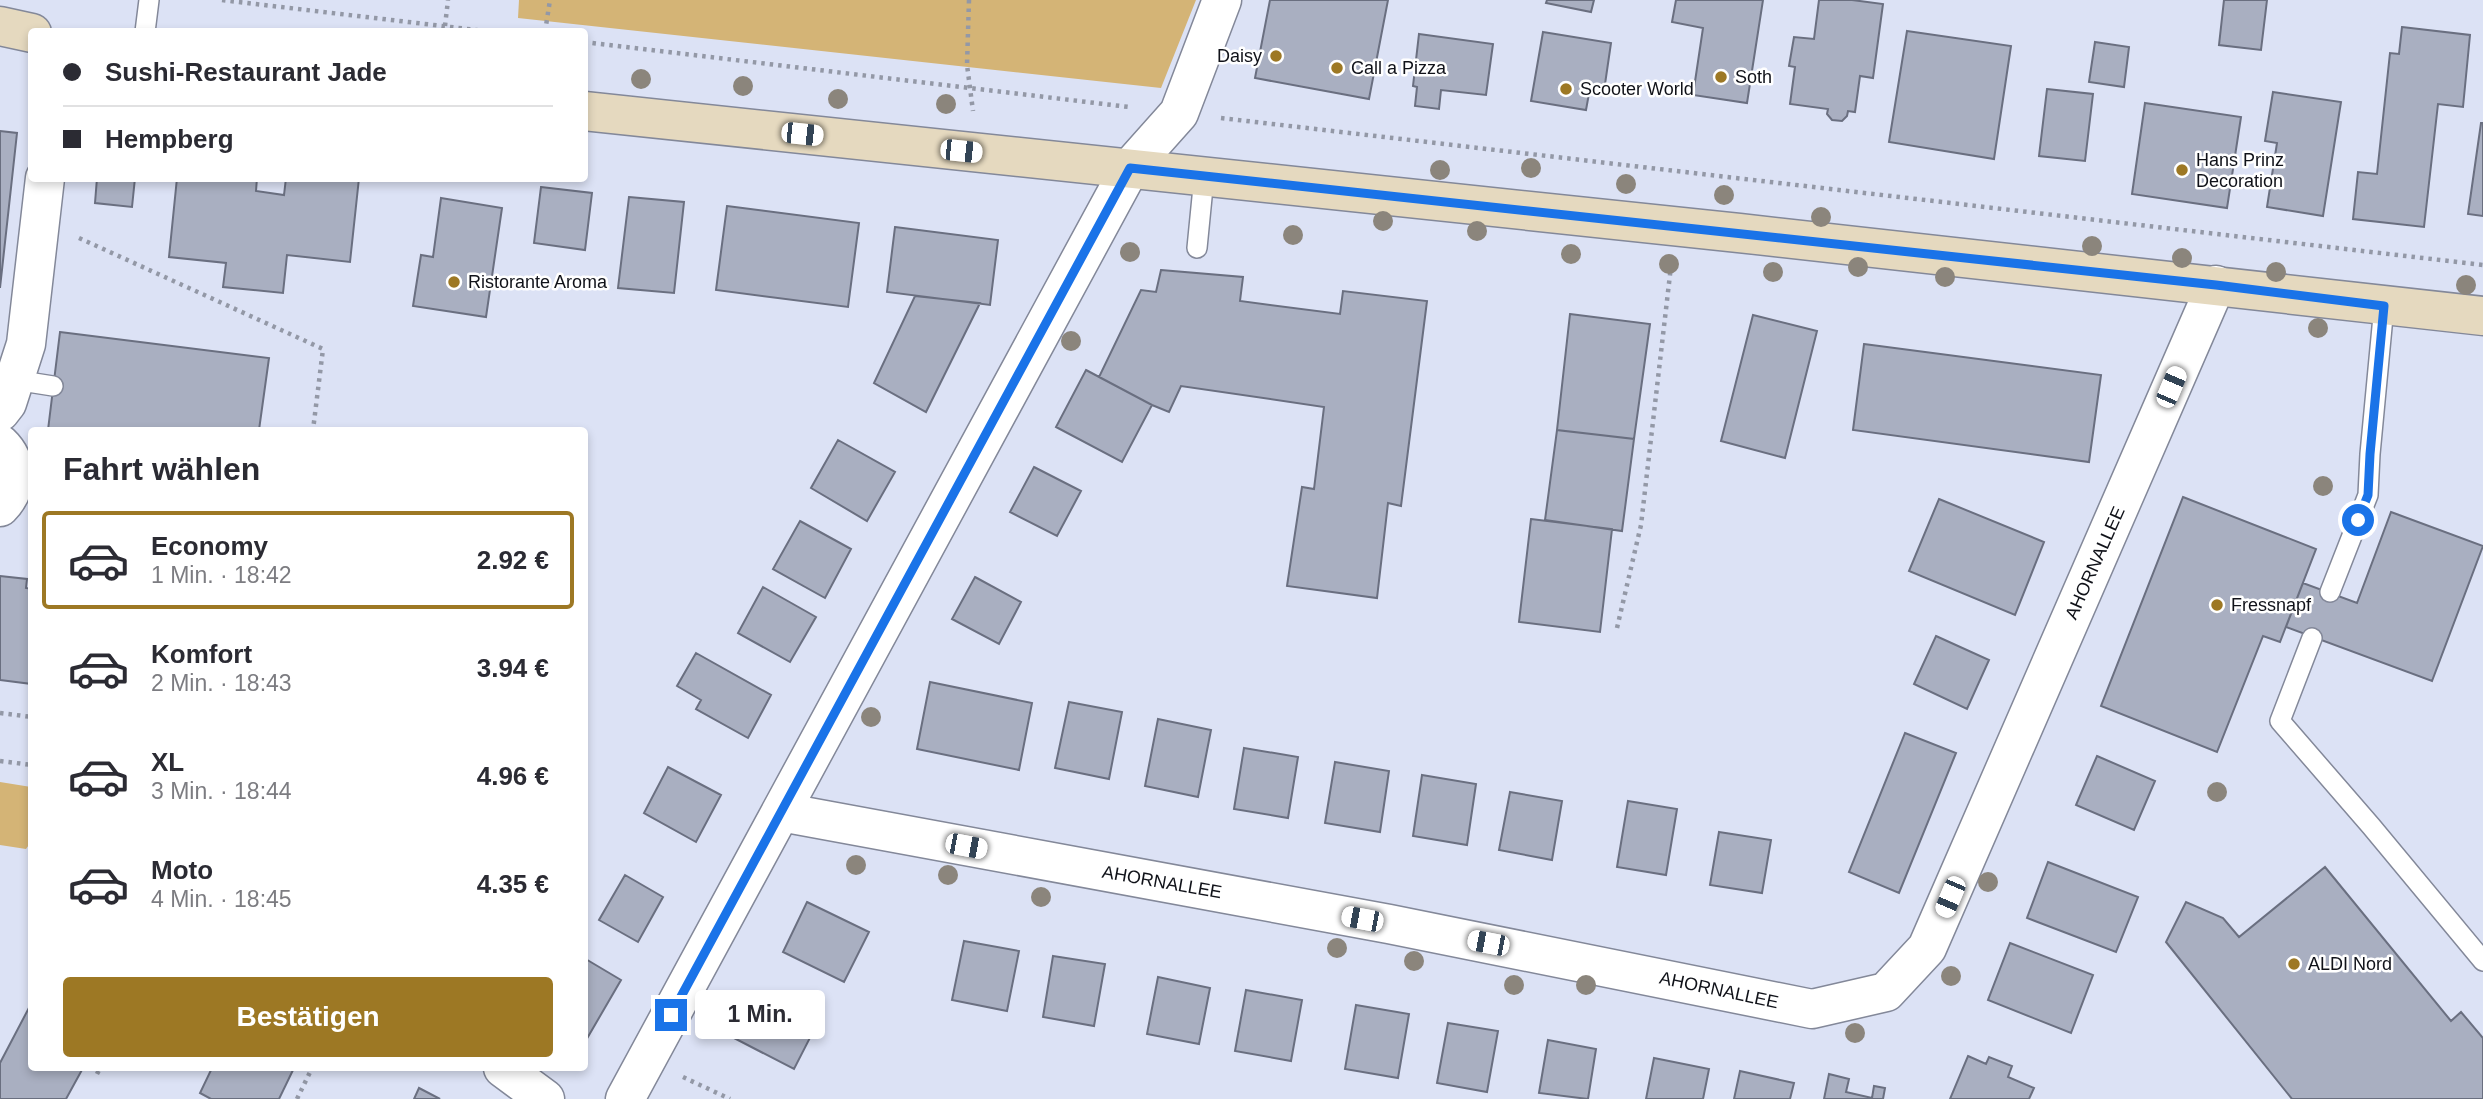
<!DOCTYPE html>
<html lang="de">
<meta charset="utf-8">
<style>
body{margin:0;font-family:Arial,sans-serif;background:#f2f2f3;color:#2b2b33;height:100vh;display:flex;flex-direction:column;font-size:26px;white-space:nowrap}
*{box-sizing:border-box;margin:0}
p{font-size:23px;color:#7c7c81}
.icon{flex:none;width:38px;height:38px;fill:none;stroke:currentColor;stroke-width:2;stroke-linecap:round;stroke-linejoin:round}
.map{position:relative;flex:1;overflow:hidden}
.details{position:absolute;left:28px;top:427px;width:560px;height:644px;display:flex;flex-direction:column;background:#fff;border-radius:7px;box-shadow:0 4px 10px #0003}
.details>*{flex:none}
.top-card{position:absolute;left:28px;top:28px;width:560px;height:154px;border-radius:7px;box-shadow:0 4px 10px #0003;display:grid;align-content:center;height:154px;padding:0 35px;background:#fff}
.end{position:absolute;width:32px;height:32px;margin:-16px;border:9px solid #1a73e8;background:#fff;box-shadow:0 0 0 4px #fff}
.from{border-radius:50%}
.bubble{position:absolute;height:49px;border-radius:7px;background:#fff;box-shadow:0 4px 10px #0003;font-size:23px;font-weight:600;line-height:49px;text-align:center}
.car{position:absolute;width:21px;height:42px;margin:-21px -10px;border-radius:9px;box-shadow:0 0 5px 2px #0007;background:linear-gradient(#fff 24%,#345 0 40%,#fff 0 76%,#345 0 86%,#fff 0)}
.top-card b{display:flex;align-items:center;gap:24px;height:66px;font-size:26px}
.top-card b+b{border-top:2px solid #e1e1e2}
.top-card i{width:18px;height:18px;background:#2b2b33}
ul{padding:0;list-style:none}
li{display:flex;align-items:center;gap:21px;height:98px;margin:0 14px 10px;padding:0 21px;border:4px solid transparent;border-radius:7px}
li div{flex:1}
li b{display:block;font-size:26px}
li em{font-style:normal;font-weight:600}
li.selected{border-color:#9d7824}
li>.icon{width:63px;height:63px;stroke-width:1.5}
h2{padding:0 35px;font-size:32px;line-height:84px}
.action{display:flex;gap:14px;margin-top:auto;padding:14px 35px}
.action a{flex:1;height:80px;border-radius:7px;background:#9d7824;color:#fff;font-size:28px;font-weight:600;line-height:80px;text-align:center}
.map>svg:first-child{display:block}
</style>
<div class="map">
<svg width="2483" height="1099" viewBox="0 0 2483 1099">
<rect width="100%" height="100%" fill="#dce2f5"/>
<!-- green -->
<path fill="#d4b476" d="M 519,0 L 1196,0 L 1161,88 L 518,18 Z
M 0,782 L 31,787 L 31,842 L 26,849 L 0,845 Z"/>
<!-- building -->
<path fill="#a9afc1" stroke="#6a6f80" stroke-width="2" d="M 1270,0 L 1388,0 L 1369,99 L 1255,78 Z
M 1547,0 L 1594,0 L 1591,12 L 1546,3 Z
M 1676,0 L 1763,0 L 1747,103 L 1693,95 L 1703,28 L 1672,22 Z
M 1819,0 L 1852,0 L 1883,4 L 1873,78 L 1860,76 L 1855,112 L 1848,111 L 1847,116 L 1842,121 L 1832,120 L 1827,114 L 1828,109 L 1790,104 L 1795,67 L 1789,66 L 1794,37 L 1814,39 Z
M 2224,0 L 2267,0 L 2261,50 L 2219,45 Z
M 2402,27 L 2470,35 L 2463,107 L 2438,104 L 2424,227 L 2353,219 L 2358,172 L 2377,174 L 2390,53 L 2399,54 Z
M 1907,31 L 2011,46 L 1994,159 L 1889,142 Z
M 1543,32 L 1611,43 L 1604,91 L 1590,88 L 1586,110 L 1531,101 Z
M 1419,34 L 1493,44 L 1486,95 L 1441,90 L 1439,109 L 1415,106 L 1417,87 L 1413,86 Z
M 2095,42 L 2129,47 L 2124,87 L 2089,82 Z
M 2047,89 L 2093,94 L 2085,161 L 2039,156 Z
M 2273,92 L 2341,102 L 2323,216 L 2267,207 L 2277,143 L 2265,141 Z
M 2145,103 L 2241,117 L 2227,208 L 2132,194 Z
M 2481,123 L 2483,123 L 2483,216 L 2468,214 Z
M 0,131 L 17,133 L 0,288 Z
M 97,178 L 135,178 L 132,207 L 95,203 Z
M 177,178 L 257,178 L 256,191 L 284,195 L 286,178 L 359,178 L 350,262 L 287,255 L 283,293 L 223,287 L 226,263 L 169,257 Z
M 541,187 L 592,193 L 585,250 L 534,243 Z
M 629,197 L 684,202 L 674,293 L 618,288 Z
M 441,198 L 502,208 L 486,317 L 413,306 L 421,255 L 433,257 Z
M 727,206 L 859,223 L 848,307 L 716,290 Z
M 895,227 L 998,240 L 990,305 L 887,292 Z
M 1161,270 L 1243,277 L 1240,301 L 1340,314 L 1343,291 L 1427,301 L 1401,506 L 1388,503 L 1377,598 L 1287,586 L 1302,487 L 1314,489 L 1324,407 L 1181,386 L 1169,412 L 1152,405 L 1099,377 L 1141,290 L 1156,292 Z
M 915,296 L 980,303 L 926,412 L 874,383 Z
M 1570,314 L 1650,324 L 1634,439 L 1557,430 Z
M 1753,315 L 1817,331 L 1785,458 L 1721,441 Z
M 60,332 L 269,358 L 259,430 L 48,430 Z
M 1864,344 L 2101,375 L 2089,462 L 1853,430 Z
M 1086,370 L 1152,405 L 1122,462 L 1056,427 Z
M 1557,430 L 1634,439 L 1622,531 L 1545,520 Z
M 838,440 L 895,472 L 867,521 L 811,488 Z
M 1034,467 L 1081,491 L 1057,536 L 1010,512 Z
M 2183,497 L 2316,549 L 2280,642 L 2263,636 L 2217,752 L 2101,706 Z
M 1939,499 L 2044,542 L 2015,615 L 1909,571 Z
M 2391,512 L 2483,546 L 2432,681 L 2286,627 L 2303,583 L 2357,603 Z
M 1531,519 L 1612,529 L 1600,632 L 1519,622 Z
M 800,521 L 851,549 L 825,598 L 773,569 Z
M 0,576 L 27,579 L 26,588 L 32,589 L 32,684 L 0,680 Z
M 975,577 L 1021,602 L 999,644 L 952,619 Z
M 763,587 L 816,617 L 790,662 L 738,633 Z
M 1936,636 L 1989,660 L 1967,709 L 1914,684 Z
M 696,653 L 771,695 L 748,738 L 696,709 L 701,700 L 677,686 Z
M 930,682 L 1032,703 L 1019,770 L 917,749 Z
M 1069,702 L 1122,712 L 1109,779 L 1055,768 Z
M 1158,719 L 1211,730 L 1198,797 L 1145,786 Z
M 1905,733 L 1956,753 L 1899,893 L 1849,872 Z
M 1244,748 L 1298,757 L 1288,818 L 1234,809 Z
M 2097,756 L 2155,781 L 2134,830 L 2076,805 Z
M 1335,762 L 1389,771 L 1380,832 L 1325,823 Z
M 668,767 L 721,795 L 696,842 L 644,813 Z
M 1422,775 L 1476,784 L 1467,845 L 1413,836 Z
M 1510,792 L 1562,801 L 1552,860 L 1499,850 Z
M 1628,801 L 1677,809 L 1666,875 L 1617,867 Z
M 1719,832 L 1771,840 L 1762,893 L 1710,885 Z
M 2048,862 L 2138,897 L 2116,952 L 2027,918 Z
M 2325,867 L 2451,1021 L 2461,1012 L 2483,1038 L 2483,1099 L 2292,1099 L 2166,942 L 2186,902 L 2223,918 L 2239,937 Z
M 625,875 L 663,897 L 638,942 L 599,920 Z
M 807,902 L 869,932 L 844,982 L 783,952 Z
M 964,941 L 1019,951 L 1007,1011 L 952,1000 Z
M 2010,943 L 2093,975 L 2071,1033 L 1988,1000 Z
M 1053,956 L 1105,964 L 1094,1026 L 1043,1017 Z
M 584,958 L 621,980 L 585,1042 L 584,1042 Z
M 1158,977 L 1210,988 L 1199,1044 L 1147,1034 Z
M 1246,990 L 1302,1000 L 1291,1061 L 1235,1051 Z
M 757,995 L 816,1026 L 794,1069 L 734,1038 Z
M 32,1002 L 32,1068 L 83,1068 L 66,1099 L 0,1099 L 0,1063 Z
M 1356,1005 L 1409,1014 L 1398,1078 L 1345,1069 Z
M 1448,1023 L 1498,1031 L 1487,1092 L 1437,1083 Z
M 1548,1040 L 1596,1049 L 1588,1099 L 1539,1093 Z
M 1968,1056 L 1986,1064 L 1989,1057 L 2012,1066 L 2008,1077 L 2034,1088 L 2029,1099 L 1950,1099 Z
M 1654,1058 L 1709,1069 L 1703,1099 L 1646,1099 Z
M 212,1068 L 294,1068 L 279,1099 L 211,1099 L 200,1093 Z
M 1740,1071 L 1794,1083 L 1790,1099 L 1734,1099 Z
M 1829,1074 L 1849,1079 L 1846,1092 L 1872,1098 L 1874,1086 L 1885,1088 L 1883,1099 L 1824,1099 Z
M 419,1088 L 440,1099 L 414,1099 Z"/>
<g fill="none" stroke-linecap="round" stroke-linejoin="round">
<defs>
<path id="lane" d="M 145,32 L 149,0
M 1197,248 L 1204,177
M 15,380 L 53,386
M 2330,592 L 2368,495 L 2370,454 L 2384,306
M 2312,638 L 2280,721 L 2371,826 L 2483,961"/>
<path id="street" d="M 0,412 L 7,403 L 26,344 L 45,178
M 0,444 C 19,462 18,489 0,507
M 781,812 L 1389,924 L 1812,1009 L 1886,992 L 1927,948 L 2216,285
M 503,1068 L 545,1099
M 625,1099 L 1130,168 L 1179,113 L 1222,0"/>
<path id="secondary" d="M 0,26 L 32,33
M 584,111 L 1739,233 L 2483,316"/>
</defs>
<!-- lane casing -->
<use href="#lane" stroke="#838899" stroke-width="22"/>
<!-- street casing -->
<use href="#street" stroke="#838899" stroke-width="41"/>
<!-- secondary casing -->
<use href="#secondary" stroke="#838899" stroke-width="41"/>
<!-- path -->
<path stroke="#9398a6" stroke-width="4.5" stroke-dasharray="3.5 5" stroke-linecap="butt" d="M 222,0 L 493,32
M 969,0 L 967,65 L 973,111
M 445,26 L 448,0
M 545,32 L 550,0
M 584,42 L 1129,107
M 1221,118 L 2483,265
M 79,238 L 323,349 L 313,430
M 1617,628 L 1641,525 L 1671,266
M 0,713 L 32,717
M 0,761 L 32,765
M 97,1074 L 100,1068
M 683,1077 L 730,1099
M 297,1099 L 312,1068"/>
<!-- lane -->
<use href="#lane" stroke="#fff" stroke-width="19"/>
<!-- street -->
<use href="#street" stroke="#fff" stroke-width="38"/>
<!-- secondary -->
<use href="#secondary" stroke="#e5d9bf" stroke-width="38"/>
</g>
<!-- trees -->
<g fill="#8b857c">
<circle cx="641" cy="79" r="10"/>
<circle cx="743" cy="86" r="10"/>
<circle cx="838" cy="99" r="10"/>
<circle cx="946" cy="104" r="10"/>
<circle cx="1531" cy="168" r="10"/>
<circle cx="1440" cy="170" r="10"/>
<circle cx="1626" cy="184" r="10"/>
<circle cx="1724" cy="195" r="10"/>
<circle cx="1821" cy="217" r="10"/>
<circle cx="1383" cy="221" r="10"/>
<circle cx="1477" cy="231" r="10"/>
<circle cx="1293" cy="235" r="10"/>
<circle cx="2092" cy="246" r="10"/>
<circle cx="1130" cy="252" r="10"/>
<circle cx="1571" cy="254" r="10"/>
<circle cx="2182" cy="258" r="10"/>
<circle cx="1669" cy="264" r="10"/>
<circle cx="1858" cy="267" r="10"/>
<circle cx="1773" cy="272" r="10"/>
<circle cx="2276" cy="272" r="10"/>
<circle cx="1945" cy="277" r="10"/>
<circle cx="2466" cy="285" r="10"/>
<circle cx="2318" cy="328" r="10"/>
<circle cx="1071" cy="341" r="10"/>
<circle cx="2323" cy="486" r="10"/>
<circle cx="871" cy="717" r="10"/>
<circle cx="2217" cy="792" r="10"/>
<circle cx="856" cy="865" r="10"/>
<circle cx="948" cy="875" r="10"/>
<circle cx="1988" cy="882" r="10"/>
<circle cx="1041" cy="897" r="10"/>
<circle cx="1337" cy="948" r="10"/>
<circle cx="1414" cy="961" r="10"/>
<circle cx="1951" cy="976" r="10"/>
<circle cx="1514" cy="985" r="10"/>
<circle cx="1586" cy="985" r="10"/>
<circle cx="1855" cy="1033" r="10"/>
</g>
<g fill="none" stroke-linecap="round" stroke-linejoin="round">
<!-- route -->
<path stroke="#1a73e8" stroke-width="9" d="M 671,1015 L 1130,168 L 2216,285 L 2384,306 L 2370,454 L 2368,495 L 2358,520"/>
</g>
<!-- markers -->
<g fill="#9d7824" stroke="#fff" stroke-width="2.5">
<circle cx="1276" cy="56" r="7"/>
<circle cx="1337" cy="68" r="7"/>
<circle cx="1721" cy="77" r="7"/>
<circle cx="1566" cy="89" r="7"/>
<circle cx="2182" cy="170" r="7"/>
<circle cx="454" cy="282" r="7"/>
<circle cx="2217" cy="605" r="7"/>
<circle cx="2294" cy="964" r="7"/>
</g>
<g text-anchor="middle" stroke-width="5" stroke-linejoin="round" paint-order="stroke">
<!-- poi labels -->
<g font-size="18" fill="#101219" stroke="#fff" text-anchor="start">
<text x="1262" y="62" text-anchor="end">Daisy</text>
<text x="1351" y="74">Call a Pizza</text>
<text x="1735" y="83">Soth</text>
<text x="1580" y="95">Scooter World</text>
<text x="2196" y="166">Hans Prinz<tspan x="2196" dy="21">Decoration</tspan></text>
<text x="468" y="288">Ristorante Aroma</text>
<text x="2231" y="611">Fressnapf</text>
<text x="2308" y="970">ALDI Nord</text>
</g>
<!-- street labels -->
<g font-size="18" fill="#101219" stroke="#fff">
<text transform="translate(2095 563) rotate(-66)" y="6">AHORNALLEE</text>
<text transform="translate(1162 882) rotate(10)" y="6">AHORNALLEE</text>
<text transform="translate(1719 990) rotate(12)" y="6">AHORNALLEE</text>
</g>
</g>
</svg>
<i class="end from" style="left:2358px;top:520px"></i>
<i class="end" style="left:671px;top:1015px"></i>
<div class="bubble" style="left:695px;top:990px;width:130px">1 Min.</div>
<i class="car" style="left:802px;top:134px;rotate:96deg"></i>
<i class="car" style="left:961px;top:151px;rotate:96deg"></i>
<i class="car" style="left:2171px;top:387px;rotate:23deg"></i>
<i class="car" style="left:966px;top:846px;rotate:101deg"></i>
<i class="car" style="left:1950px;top:897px;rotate:203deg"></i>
<i class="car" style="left:1362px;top:919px;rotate:281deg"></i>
<i class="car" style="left:1488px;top:943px;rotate:281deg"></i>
<div class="top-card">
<b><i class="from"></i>Sushi-Restaurant Jade</b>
<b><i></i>Hempberg</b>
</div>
<section class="details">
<h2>Fahrt wählen</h2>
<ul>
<li class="selected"><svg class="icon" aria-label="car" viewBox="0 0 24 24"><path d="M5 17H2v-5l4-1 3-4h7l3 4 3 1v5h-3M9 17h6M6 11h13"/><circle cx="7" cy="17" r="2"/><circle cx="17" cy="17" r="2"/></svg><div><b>Economy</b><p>1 Min. · 18:42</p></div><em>2.92 €</em></li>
<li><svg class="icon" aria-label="car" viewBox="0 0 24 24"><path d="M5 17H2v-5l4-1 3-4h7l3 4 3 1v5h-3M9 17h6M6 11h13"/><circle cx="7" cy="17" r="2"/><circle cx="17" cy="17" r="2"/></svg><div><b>Komfort</b><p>2 Min. · 18:43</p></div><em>3.94 €</em></li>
<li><svg class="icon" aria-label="car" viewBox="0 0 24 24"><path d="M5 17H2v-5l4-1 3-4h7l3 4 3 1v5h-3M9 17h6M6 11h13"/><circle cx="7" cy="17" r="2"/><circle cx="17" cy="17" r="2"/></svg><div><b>XL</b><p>3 Min. · 18:44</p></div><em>4.96 €</em></li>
<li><svg class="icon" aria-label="car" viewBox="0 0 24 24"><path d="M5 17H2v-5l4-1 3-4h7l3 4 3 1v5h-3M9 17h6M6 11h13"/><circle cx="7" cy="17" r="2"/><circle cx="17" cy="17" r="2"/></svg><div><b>Moto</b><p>4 Min. · 18:45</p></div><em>4.35 €</em></li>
</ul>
<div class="action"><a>Bestätigen</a></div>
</section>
</div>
